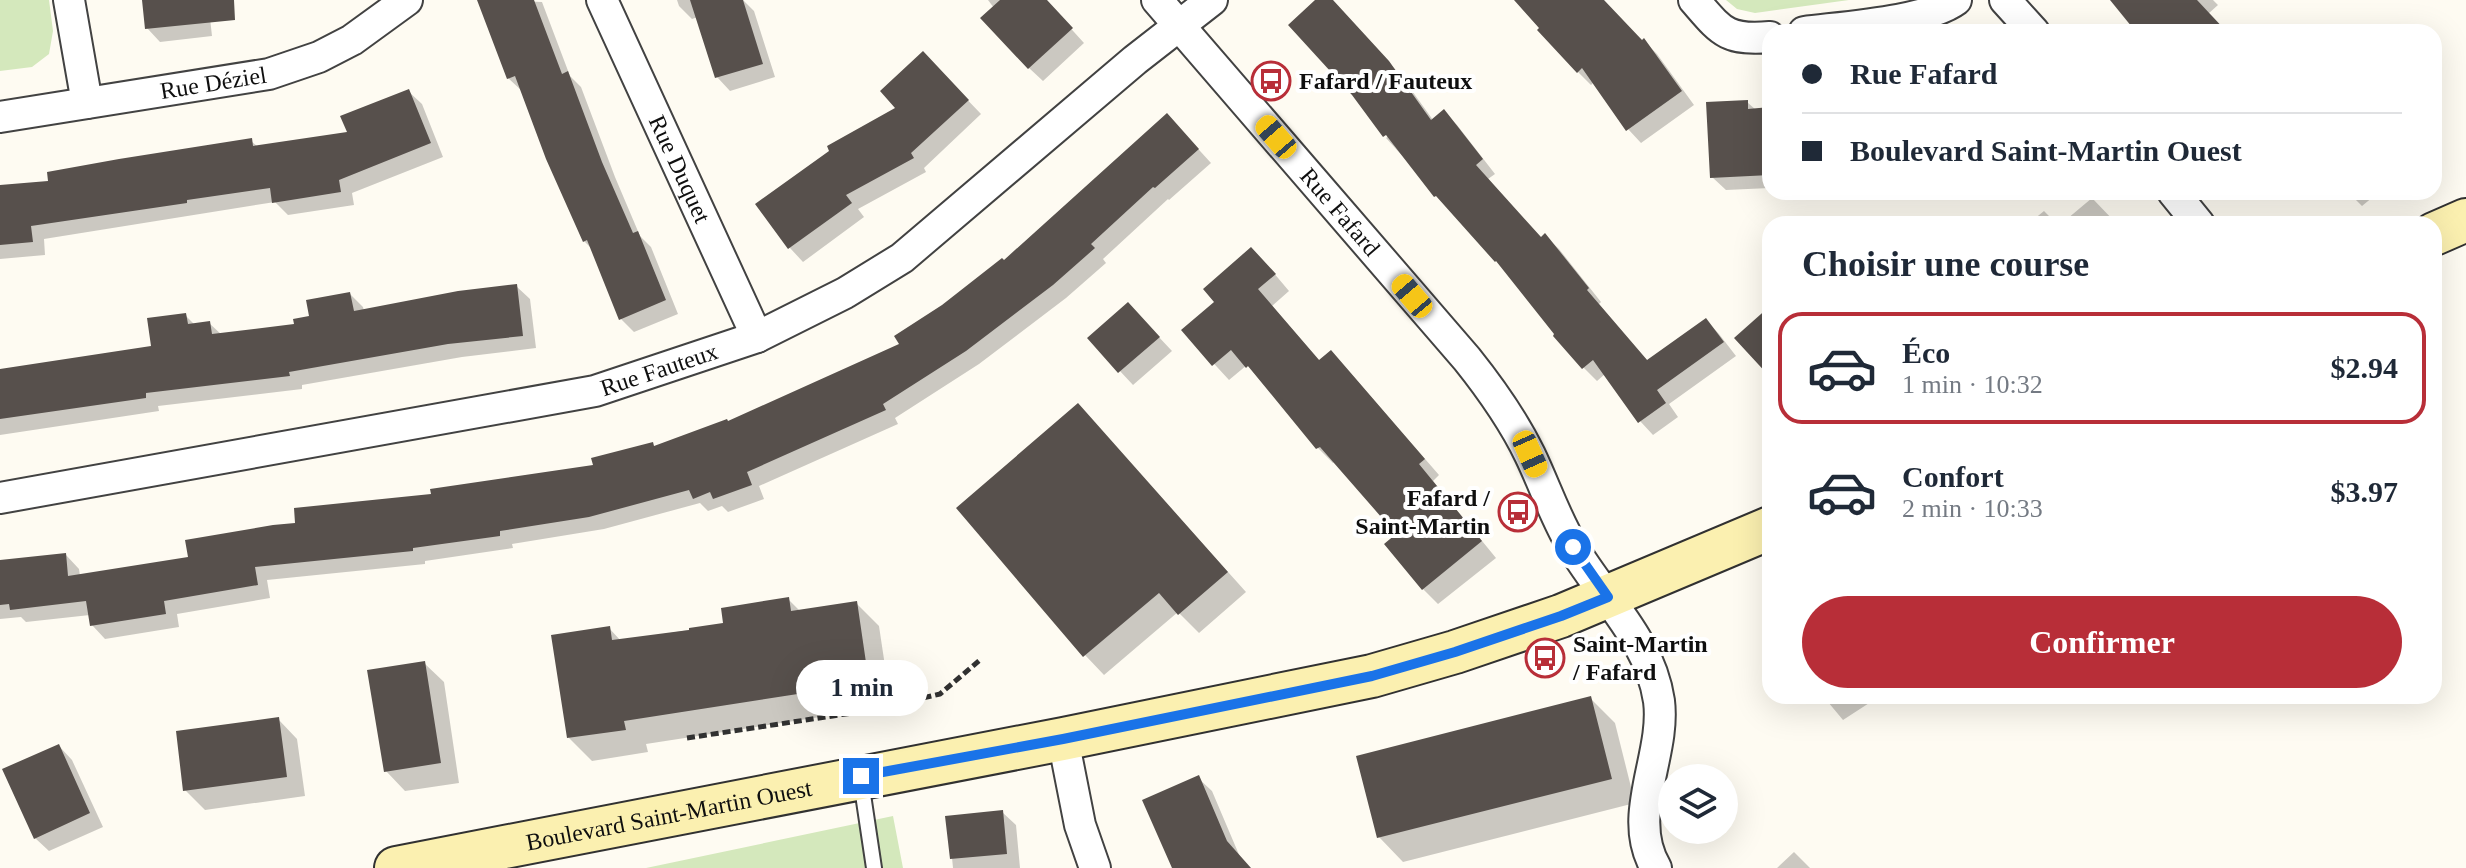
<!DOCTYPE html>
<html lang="fr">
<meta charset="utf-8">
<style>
body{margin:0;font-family:Georgia,serif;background:#f2f2f3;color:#1f2937;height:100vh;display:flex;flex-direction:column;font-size:30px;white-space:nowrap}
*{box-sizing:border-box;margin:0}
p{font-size:26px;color:#747a83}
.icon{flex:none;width:44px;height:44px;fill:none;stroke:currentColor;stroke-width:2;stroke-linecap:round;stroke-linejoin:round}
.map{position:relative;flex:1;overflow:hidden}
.drawer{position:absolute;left:1762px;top:216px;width:680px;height:488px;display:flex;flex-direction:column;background:#fff;border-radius:24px;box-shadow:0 8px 32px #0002}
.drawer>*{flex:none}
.banner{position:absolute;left:1762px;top:24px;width:680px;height:176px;border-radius:24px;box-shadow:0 8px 32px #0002;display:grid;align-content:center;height:176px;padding:0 40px;background:#fff}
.buttons{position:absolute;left:1658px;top:764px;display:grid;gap:16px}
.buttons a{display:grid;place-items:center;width:80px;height:80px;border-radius:50%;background:#fff;box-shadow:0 8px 32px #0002;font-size:40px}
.end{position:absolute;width:36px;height:36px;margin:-18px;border:10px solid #1a73e8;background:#fff;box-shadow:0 0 0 4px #fff}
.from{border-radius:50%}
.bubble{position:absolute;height:56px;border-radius:28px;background:#fff;box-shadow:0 8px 32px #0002;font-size:26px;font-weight:700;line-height:56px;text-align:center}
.car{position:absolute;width:24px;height:48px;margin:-24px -12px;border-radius:10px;box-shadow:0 0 6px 2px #0007;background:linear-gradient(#f5c518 24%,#345 0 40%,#f5c518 0 76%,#345 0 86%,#f5c518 0)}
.banner b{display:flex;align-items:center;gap:28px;height:76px;font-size:30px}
.banner b+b{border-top:2px solid #e0e1e3}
.banner i{width:20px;height:20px;background:#1f2937}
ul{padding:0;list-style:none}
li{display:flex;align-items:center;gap:24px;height:112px;margin:0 16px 12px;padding:0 24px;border:4px solid transparent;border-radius:24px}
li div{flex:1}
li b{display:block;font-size:30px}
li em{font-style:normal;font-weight:700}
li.selected{border-color:#b82e38}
li>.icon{width:72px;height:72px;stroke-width:1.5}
h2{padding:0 40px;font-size:36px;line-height:96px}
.action{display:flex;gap:16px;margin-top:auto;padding:16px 40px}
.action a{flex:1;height:92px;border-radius:48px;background:#b82e38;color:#fff;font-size:32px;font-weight:700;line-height:92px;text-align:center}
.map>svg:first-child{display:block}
</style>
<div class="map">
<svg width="2466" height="868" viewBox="0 0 2466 868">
<rect width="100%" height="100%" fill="#fefbf2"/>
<!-- green -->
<path fill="#d4e8bc" d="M 0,0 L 49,0 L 53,31 L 49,54 L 32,67 L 0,71 Z
M 1726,0 L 1849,0 L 1755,13 L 1737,9 Z
M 893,816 L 903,868 L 646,868 Z"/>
<!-- shadow -->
<path fill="#0003" d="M 144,0 L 208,0 L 212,36 L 160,42 L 147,28 Z
M 497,0 L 542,2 L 570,76 L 581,87 L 615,177 L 640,236 L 651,247 L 678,314 L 634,332 L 621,319 L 593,250 L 584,241 L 522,91 L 508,78 Z
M 677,0 L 743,0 L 754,11 L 775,77 L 730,91 L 717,77 L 698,17 L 692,19 L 679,6 Z
M 988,0 L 1045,0 L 1084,43 L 1043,81 L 1029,68 L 994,8 Z
M 1318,0 L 1331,0 L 1338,7 L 1402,77 L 1433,120 L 1444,112 L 1457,125 L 1495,174 L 1488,179 L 1541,239 L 1545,236 L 1559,249 L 1601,302 L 1599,304 L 1648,361 L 1706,320 L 1719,334 L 1736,356 L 1669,404 L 1678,417 L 1653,435 L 1640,421 L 1605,374 L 1597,381 L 1583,367 L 1508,272 L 1386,138 L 1395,131 Z
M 1515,0 L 1603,0 L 1642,42 L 1644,41 L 1657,54 L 1694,105 L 1641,143 L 1628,129 L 1594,82 L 1591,85 L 1578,72 Z
M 2111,0 L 2213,0 L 2218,5 L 2208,14 L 2225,32 L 2138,32 Z
M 936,67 L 981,114 L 924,168 L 926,172 L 858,209 L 864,217 L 803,262 L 790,248 L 758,205 L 899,108 Z
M 408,91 L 422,104 L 443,157 L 352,193 L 354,205 L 288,215 L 275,202 L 44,239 L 45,255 L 0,259 L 0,187 L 50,183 L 251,141 L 258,147 L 350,134 Z
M 1747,102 L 1756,110 L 1770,109 L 1770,188 L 1726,190 L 1712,177 Z
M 1180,129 L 1211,163 L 1169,200 L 1168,199 L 1103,259 L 1106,263 L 1066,298 L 979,364 L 895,418 L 898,424 L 759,486 L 764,499 L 728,512 L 722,506 L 708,511 L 700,503 L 604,529 L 512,544 L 513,548 L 425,561 L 425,564 L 267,580 L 270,598 L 177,614 L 179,627 L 105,639 L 92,625 L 90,615 L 26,622 L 21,617 L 0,619 L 0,562 L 66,555 L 79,569 L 80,576 L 190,558 L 297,525 L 433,496 L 595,467 L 728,423 L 902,345 L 1004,263 Z
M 2348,192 L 2379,192 L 2362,206 Z
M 2092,198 L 2117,224 L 2061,224 Z
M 2044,211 L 2057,224 L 2028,224 Z
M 1267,265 L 1289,291 L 1272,306 L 1320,361 L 1346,368 L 1439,475 L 1433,481 L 1496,558 L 1438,604 L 1423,589 L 1399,534 L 1335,461 L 1333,463 L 1318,448 L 1247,365 L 1229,380 L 1183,330 Z
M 516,286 L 530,299 L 536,348 L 462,357 L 302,385 L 302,389 L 158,406 L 159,411 L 0,435 L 0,373 L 153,348 L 185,315 L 195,325 L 209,323 L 222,335 L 296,326 L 350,294 L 363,307 L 364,311 Z
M 1141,318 L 1172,351 L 1133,385 L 1090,339 Z
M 1078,405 L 1246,592 L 1199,633 L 1178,612 L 1104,675 L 1085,655 Z
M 788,599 L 800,611 L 856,603 L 879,626 L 891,706 L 646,744 L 648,752 L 592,761 L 569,738 L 609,628 L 621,641 L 725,624 Z
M 424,663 L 444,682 L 459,783 L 405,791 L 386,771 Z
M 1823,696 L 1880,696 L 1843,720 Z
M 1591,699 L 1615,723 L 1635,803 L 1403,862 L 1379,837 Z
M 278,719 L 297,739 L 305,796 L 205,810 L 185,790 Z
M 59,746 L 72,760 L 103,827 L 49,851 L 35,838 Z
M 1198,778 L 1212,791 L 1240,857 L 1250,868 L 1176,868 Z
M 1002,812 L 1016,825 L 1020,868 L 953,868 L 948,817 Z
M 1794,852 L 1810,868 L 1777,868 Z"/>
<!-- building -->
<path fill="#57504c" d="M 142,0 L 234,0 L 235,20 L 145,29 Z
M 477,0 L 534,0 L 562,74 L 568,71 L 602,162 L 633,233 L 638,231 L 666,300 L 619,320 L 587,240 L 583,242 L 546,159 L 515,76 L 507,79 Z
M 690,0 L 743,0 L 763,64 L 715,78 Z
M 1000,0 L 1047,0 L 1073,28 L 1028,69 L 980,18 Z
M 1315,0 L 1333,0 L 1389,61 L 1431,120 L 1444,109 L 1483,159 L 1476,165 L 1541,237 L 1545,233 L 1589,288 L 1587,290 L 1647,360 L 1706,318 L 1724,342 L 1657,390 L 1666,403 L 1638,423 L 1593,360 L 1582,369 L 1553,336 L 1554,334 L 1496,261 L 1495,262 L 1436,196 L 1434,197 L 1386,135 L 1383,137 L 1352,95 L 1288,25 Z
M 1514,0 L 1604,0 L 1642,40 L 1644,38 L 1682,91 L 1626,131 L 1582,68 L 1577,73 L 1537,30 L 1539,28 Z
M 2110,0 L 2197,0 L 2227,32 L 2136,32 Z
M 923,51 L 969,100 L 911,153 L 914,158 L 846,195 L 852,203 L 788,249 L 755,204 L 829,151 L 827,146 L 895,108 L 880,91 Z
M 409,89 L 431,143 L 339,180 L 341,192 L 272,203 L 270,188 L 187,200 L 187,203 L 31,226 L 33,242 L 0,245 L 0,185 L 48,181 L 47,172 L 119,159 L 252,138 L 253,146 L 347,132 L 340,116 Z
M 1748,100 L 1748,109 L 1770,107 L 1770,175 L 1710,178 L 1706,102 Z
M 1167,113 L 1199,149 L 1155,188 L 1153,187 L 1091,244 L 1095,248 L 1053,285 L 966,351 L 883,404 L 886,410 L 747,472 L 752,485 L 713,499 L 710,492 L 693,499 L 689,490 L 589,517 L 500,531 L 500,536 L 413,548 L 413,551 L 255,567 L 258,585 L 164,601 L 166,614 L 90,626 L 86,601 L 10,610 L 9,604 L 0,605 L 0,560 L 66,553 L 68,576 L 188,557 L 185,540 L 273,525 L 295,523 L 294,508 L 431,494 L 430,489 L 593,465 L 591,458 L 653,442 L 654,446 L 727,419 L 728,421 L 899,344 L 894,336 L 942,305 L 1002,258 L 1004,260 Z
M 1251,247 L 1276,274 L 1258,289 L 1319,360 L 1331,350 L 1425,459 L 1419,464 L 1482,541 L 1422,590 L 1384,544 L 1396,534 L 1320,447 L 1316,449 L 1248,366 L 1246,368 L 1231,350 L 1212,366 L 1181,330 L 1214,302 L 1203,289 Z
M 517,284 L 523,336 L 448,344 L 289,372 L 290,376 L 146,393 L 146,398 L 0,419 L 0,369 L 151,346 L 147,318 L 186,313 L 188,324 L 210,321 L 212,334 L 294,324 L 293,319 L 309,316 L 306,300 L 350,292 L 354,311 L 458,291 Z
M 1128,302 L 1160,337 L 1118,373 L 1087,338 Z
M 1770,306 L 1770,377 L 1734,338 Z
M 1078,403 L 1228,572 L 1178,615 L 1159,593 L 1083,657 L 956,508 Z
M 789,597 L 791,611 L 857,601 L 869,683 L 624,721 L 626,730 L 567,738 L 551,635 L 610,626 L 612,640 L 689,630 L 689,628 L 723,623 L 721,608 Z
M 425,661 L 441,763 L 384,772 L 367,670 Z
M 1591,696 L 1612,779 L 1377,838 L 1356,756 Z
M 279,717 L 287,777 L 183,791 L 176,731 Z
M 59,744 L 90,813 L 34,839 L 2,769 Z
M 1199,775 L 1227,841 L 1251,868 L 1172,868 L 1142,800 Z
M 1003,810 L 1007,854 L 950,859 L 945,816 Z"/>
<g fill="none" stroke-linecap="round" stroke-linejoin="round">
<defs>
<path id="service" d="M 861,781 L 874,868"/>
<g id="minor">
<path d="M 69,0 L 87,103"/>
<path id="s1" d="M 602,0 L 757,337"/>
<path id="s2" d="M 1157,0 L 1467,359 C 1491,389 1513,420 1530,455 C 1545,486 1556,520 1574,549 C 1604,599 1650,640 1659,701 C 1666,756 1625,816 1656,868"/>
<path d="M 1694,0 C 1721,31 1726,41 1770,37"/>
<path d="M 2005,0 L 2034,32"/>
<path d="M 1804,32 C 1842,27 1926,22 1956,0"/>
<path id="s3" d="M 0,117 L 269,74 L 319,57 L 352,40 L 407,0"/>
<path d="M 2173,192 L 2199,224"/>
<path id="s4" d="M 0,498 L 595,391 L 757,337 L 845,293 L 902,258 L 1135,60 L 1212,0"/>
<path d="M 1063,739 L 1080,825 L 1095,868"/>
</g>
<g id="secondary">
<path d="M 2434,234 L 2466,220"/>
<path id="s5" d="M 396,868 L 1063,739 L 1372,676 L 1455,652 L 1561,616 L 1770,528"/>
</g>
</defs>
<!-- service casing -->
<use href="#service" stroke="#424242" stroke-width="18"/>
<!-- minor casing -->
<use href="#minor" stroke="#424242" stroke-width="34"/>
<!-- secondary casing -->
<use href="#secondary" stroke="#313131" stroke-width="46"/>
<!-- path -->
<path stroke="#313131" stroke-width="5" stroke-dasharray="8 4" stroke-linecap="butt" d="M 687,738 L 865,711 L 940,694 L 980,660"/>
<!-- service -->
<use href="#service" stroke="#fff" stroke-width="14"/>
<!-- minor -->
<use href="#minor" stroke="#fff" stroke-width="30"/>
<!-- secondary -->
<use href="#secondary" stroke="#fbf0b0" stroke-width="42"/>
</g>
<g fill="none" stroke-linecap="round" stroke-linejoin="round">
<!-- route -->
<path stroke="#1a73e8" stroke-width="10" d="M 861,776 L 1063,739 L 1372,676 L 1455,652 L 1561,616 L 1608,597 L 1573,547"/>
</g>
<!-- icons -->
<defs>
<symbol id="bus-ring" viewBox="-11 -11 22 22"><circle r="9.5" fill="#fff" stroke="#b82e38" stroke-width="1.5"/><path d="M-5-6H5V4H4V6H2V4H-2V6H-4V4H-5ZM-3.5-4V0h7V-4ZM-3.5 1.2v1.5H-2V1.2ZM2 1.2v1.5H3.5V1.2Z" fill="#b82e38"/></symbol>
</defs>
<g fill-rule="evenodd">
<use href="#bus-ring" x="1249" y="59" width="44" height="44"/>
<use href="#bus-ring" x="1496" y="490" width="44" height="44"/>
<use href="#bus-ring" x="1523" y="636" width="44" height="44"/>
</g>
<g text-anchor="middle" stroke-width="8" stroke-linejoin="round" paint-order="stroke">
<!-- poi labels -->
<g font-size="24" font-weight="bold" fill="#0f0f0f" stroke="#fff" text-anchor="start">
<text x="1299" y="89">Fafard / Fauteux</text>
<text x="1490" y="506" text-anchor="end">Fafard /<tspan x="1490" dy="28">Saint-Martin</tspan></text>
<text x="1573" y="652">Saint-Martin<tspan x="1573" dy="28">/ Fafard</tspan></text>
</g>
<!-- street labels -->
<g font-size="24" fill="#0f0f0f" stroke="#fff">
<text dy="8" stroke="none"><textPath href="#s3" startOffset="216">Rue Déziel</textPath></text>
<text dy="8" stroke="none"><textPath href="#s1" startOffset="186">Rue Duquet</textPath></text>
<text dy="8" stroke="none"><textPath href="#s2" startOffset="280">Rue Fafard</textPath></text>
<text dy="8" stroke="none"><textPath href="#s4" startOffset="672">Rue Fauteux</textPath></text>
<text dy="8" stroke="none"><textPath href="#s5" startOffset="278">Boulevard Saint-Martin Ouest</textPath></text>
</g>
</g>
</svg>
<div class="buttons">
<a><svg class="icon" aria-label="layers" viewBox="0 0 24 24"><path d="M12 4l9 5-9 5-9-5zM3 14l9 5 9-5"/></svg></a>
</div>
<i class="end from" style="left:1573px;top:547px"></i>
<i class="end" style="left:861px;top:776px"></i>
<div class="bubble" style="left:796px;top:660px;width:132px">1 min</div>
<i class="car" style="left:1276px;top:137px;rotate:319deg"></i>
<i class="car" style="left:1412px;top:296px;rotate:320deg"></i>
<i class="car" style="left:1530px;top:454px;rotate:156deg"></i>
<div class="banner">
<b><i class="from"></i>Rue Fafard</b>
<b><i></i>Boulevard Saint-Martin Ouest</b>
</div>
<section class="drawer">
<h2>Choisir une course</h2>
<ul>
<li class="selected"><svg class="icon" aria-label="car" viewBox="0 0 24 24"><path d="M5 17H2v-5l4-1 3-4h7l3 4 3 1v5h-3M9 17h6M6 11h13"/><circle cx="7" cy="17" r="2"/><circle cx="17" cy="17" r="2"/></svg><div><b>Éco</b><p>1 min · 10:32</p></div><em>$2.94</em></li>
<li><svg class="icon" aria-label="car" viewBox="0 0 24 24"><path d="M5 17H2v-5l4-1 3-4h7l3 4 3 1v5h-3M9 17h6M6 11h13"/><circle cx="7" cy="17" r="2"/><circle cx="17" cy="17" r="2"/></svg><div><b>Confort</b><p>2 min · 10:33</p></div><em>$3.97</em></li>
</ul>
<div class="action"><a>Confirmer</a></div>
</section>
</div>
